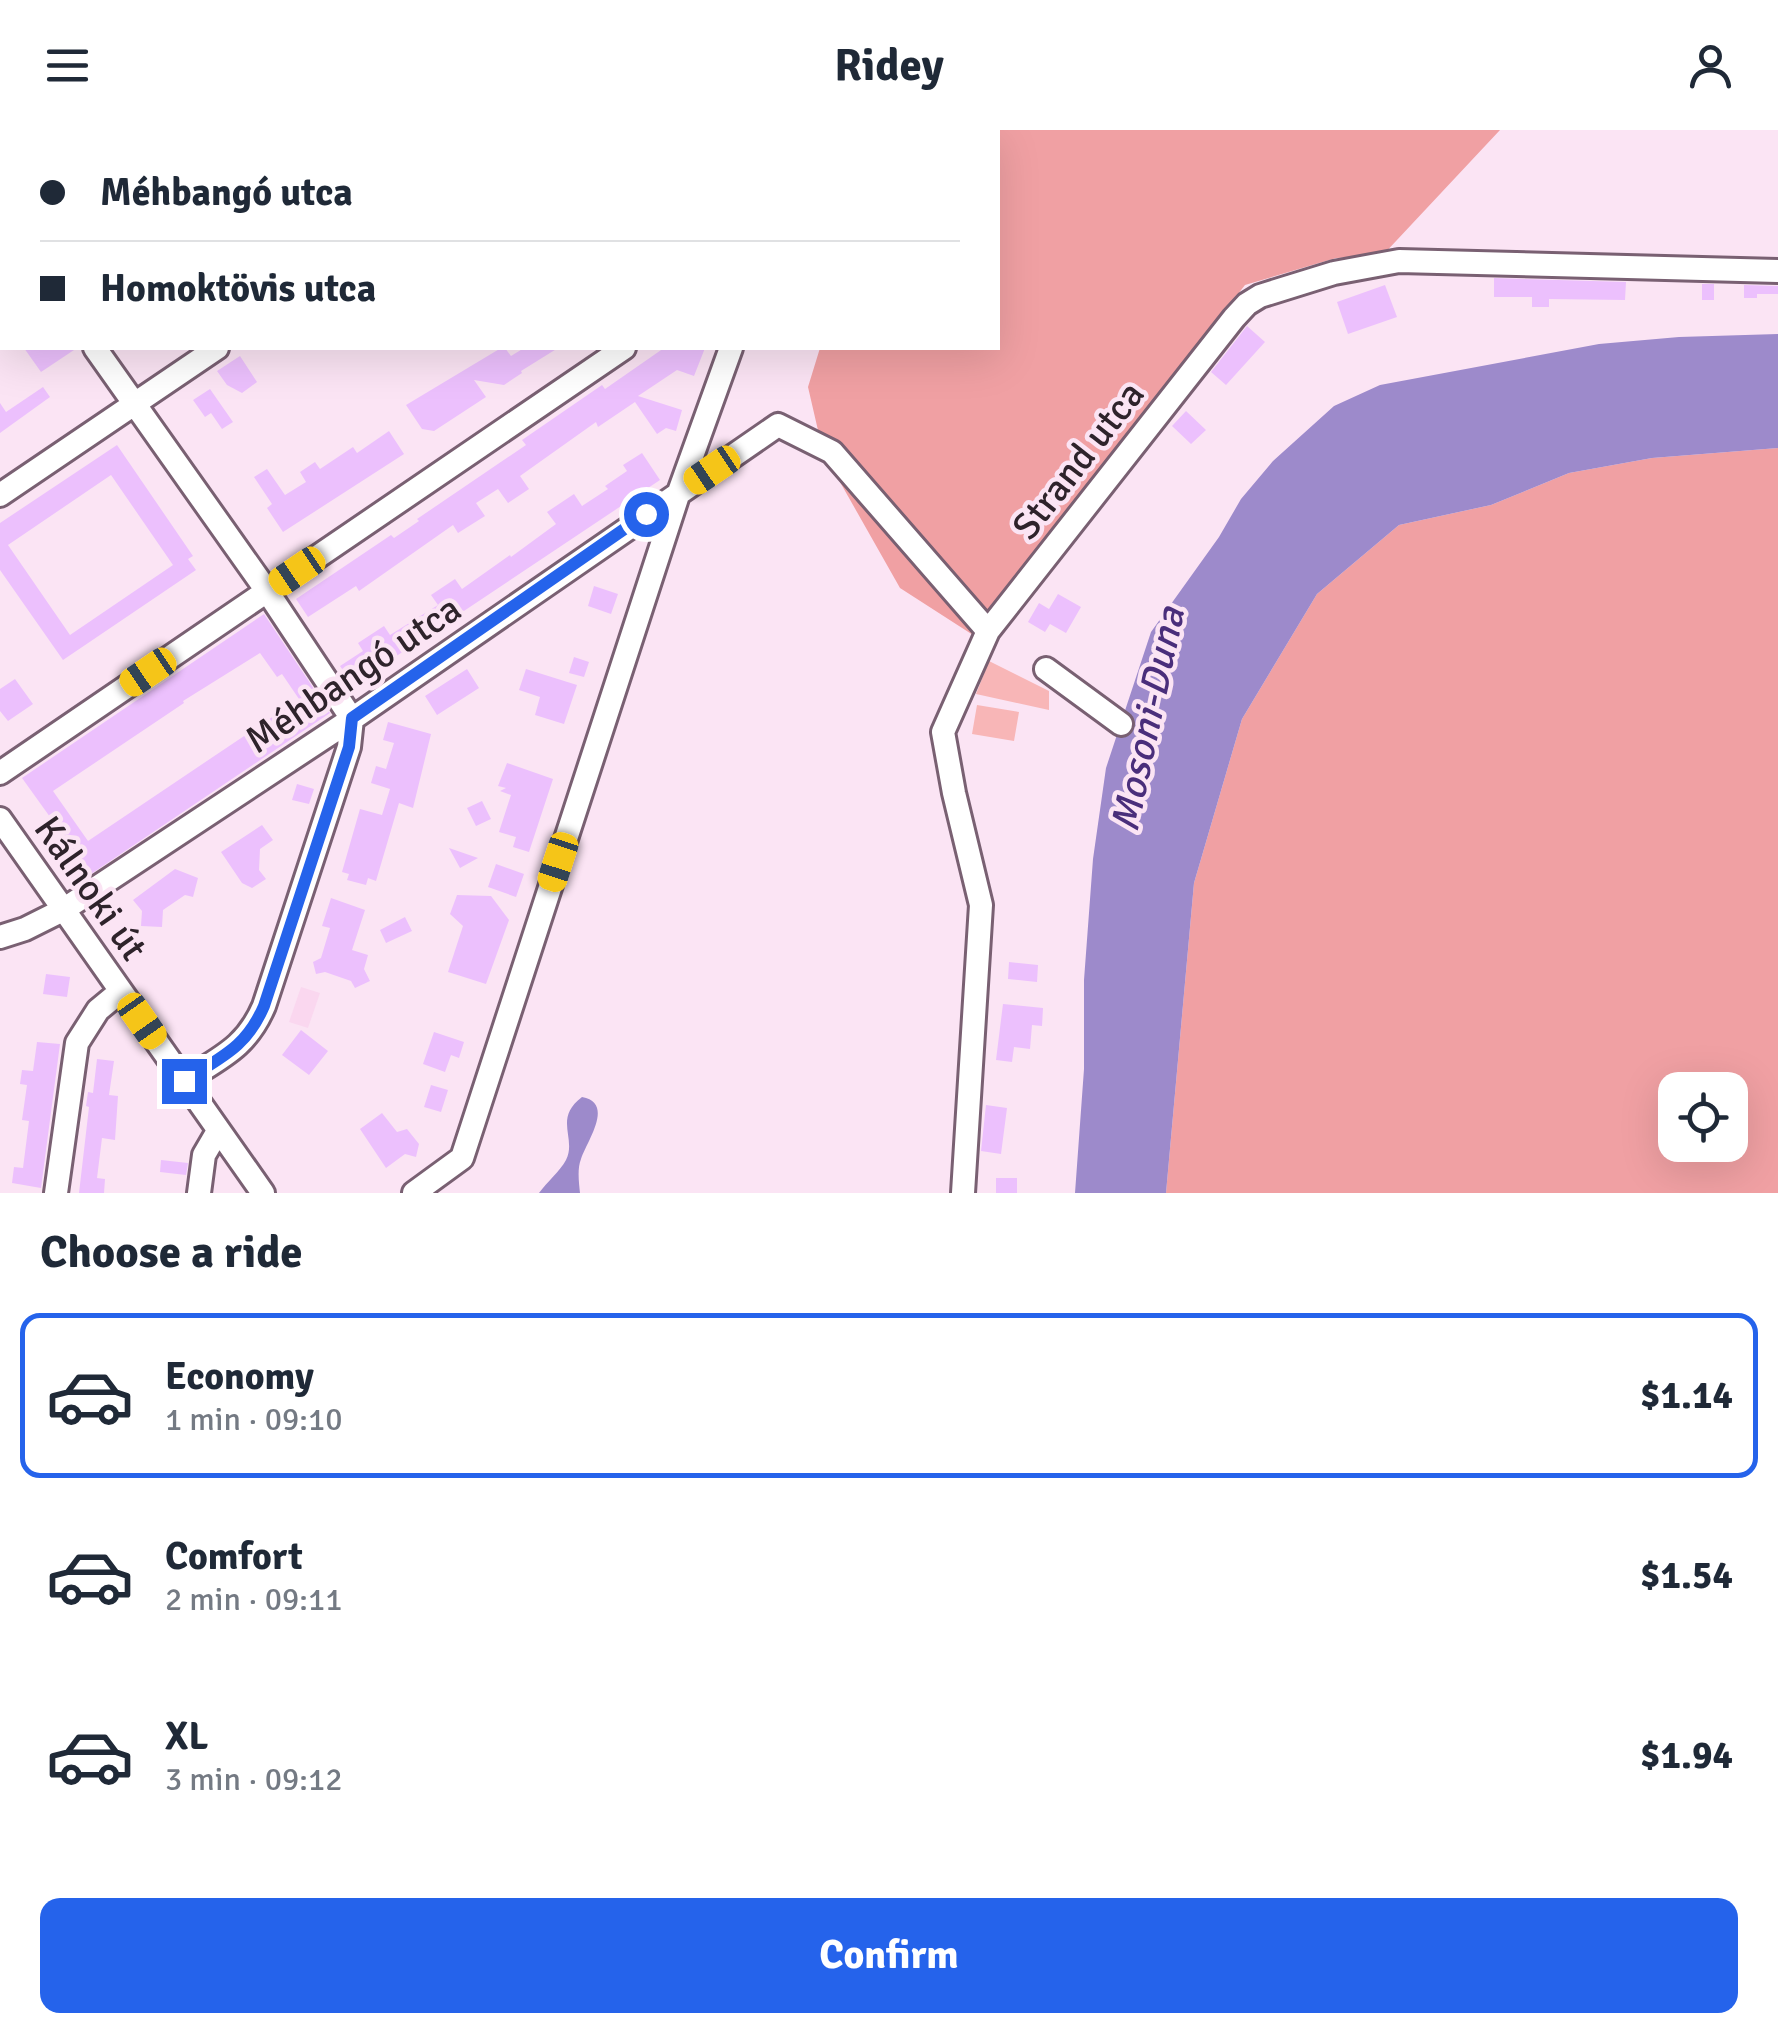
<!DOCTYPE html>
<meta charset="utf-8">
<style>
body{margin:0;font-family:Signika,sans-serif;background:#f2f2f3;color:#1f2937;height:100vh;display:flex;flex-direction:column;font-size:38px;white-space:nowrap}
*{box-sizing:border-box;margin:0}
p{font-size:32px;color:#747a83}
.icon{flex:none;width:55px;height:55px;fill:none;stroke:currentColor;stroke-width:2;stroke-linecap:round;stroke-linejoin:round}
.map{position:relative;height:1063px;overflow:hidden}
.details{display:flex;flex-direction:column;background:#fff;flex:1}
.details>*{flex:none}
.hud{position:absolute;left:0px;top:0px;width:1000px;height:220px;box-shadow:0 10px 40px #0002;display:grid;align-content:center;height:220px;padding:0 40px;background:#fff}
.controls{position:absolute;left:1658px;top:942px;display:grid;gap:20px}
.controls a{display:grid;place-items:center;width:90px;height:90px;border-radius:20px;background:#fff;box-shadow:0 10px 40px #0002;font-size:50px}
.end{position:absolute;width:45px;height:45px;margin:-22px;border:12px solid #2563eb;background:#fff;box-shadow:0 0 0 5px #fff}
.from{border-radius:50%}
.car{position:absolute;width:30px;height:60px;margin:-30px -15px;border-radius:12px;box-shadow:0 0 8px 2px #0007;background:linear-gradient(#f5c518 24%,#345 0 40%,#f5c518 0 76%,#345 0 86%,#f5c518 0)}
.hud b{display:flex;align-items:center;gap:35px;height:95px;font-size:38px}
.hud b+b{border-top:2px solid #e0e1e3}
.hud i{width:25px;height:25px;background:#1f2937}
ul{padding:0;list-style:none}
li{display:flex;align-items:center;gap:30px;height:165px;margin:0 20px 15px;padding:0 20px;border:5px solid transparent;border-radius:20px}
li div{flex:1}
li b{display:block;font-size:38px}
li em{font-style:normal;font-weight:700}
li.active{border-color:#2563eb}
li>.icon{width:90px;height:90px;stroke-width:1.5}
h2{padding:0 40px;font-size:45px;line-height:120px}
.action{display:flex;gap:20px;margin-top:auto;padding:20px 40px}
.action a{flex:1;height:115px;border-radius:20px;background:#2563eb;color:#fff;font-size:40px;font-weight:700;line-height:115px;text-align:center}
header{display:flex;justify-content:space-between;align-items:center;height:130px;padding:0 40px;background:#fff;font-size:45px;font-weight:700}
.map>svg:first-child{display:block}
</style>
<header><svg class="icon" aria-label="menu" viewBox="0 0 24 24"><path d="M4 6h16M4 12h16M4 18h16"/></svg>Ridey<svg class="icon" aria-label="person" viewBox="0 0 24 24"><circle cx="12" cy="8" r="4"/><path d="M4 21q1-7 8-7t8 7"/></svg></header>
<div class="map">
<svg width="1778" height="1063" viewBox="0 0 1778 1063">
<rect width="100%" height="100%" fill="#fbe4f4"/>
<!-- built -->
<path fill="#fad7ef" d="M 301,857 L 320,863 L 308,898 L 289,892 Z"/>
<!-- green -->
<path fill="#f8b6b7" d="M 989,531 L 1049,561 L 1049,580 L 976,564 Z
M 977,575 L 1019,582 L 1014,611 L 972,604 Z"/>
<!-- forest -->
<path fill="#f0a0a3" fill-rule="evenodd" d="M 890,0 L 1500,0 L 1382,126 L 1336,128 L 1245,155 L 973,505 L 900,458 L 823,322 L 808,257 L 820,218 L 998,218 L 998,2 L 889,2 Z
M 1778,318 L 1778,1063 L 1166,1063 L 1194,753 L 1242,589 L 1317,464 L 1399,395 L 1491,375 L 1569,343 L 1652,328 ZM 1675,960 L 1730,960 L 1730,1015 L 1675,1015 Z"/>
<!-- water -->
<path fill="#9d8acb" d="M 1778,204 L 1778,318 L 1652,328 L 1569,343 L 1491,375 L 1399,395 L 1317,464 L 1242,589 L 1194,753 L 1166,1063 L 1075,1063 L 1084,939 L 1084,850 L 1093,729 L 1106,638 L 1151,502 L 1219,407 L 1241,369 L 1273,331 L 1334,276 L 1380,255 L 1599,214 L 1679,207 Z
M 582,967 C 615,973 587,1011 581,1029 C 577,1039 579,1053 580,1063 L 539,1063 C 547,1052 560,1041 566,1030 C 577,1008 553,989 582,967 Z"/>
<!-- building -->
<path fill="#ecc0fd" fill-rule="evenodd" d="M 1494,148 L 1626,152 L 1625,170 L 1549,169 L 1549,177 L 1532,177 L 1532,167 L 1494,167 Z
M 1702,154 L 1714,154 L 1714,170 L 1702,170 Z
M 1385,155 L 1397,187 L 1348,204 L 1337,172 Z
M 1744,155 L 1778,156 L 1778,164 L 1757,164 L 1757,168 L 1744,168 Z
M 1247,196 L 1265,212 L 1226,255 L 1211,242 Z
M 24,218 L 77,218 L 41,242 Z
M 501,218 L 505,218 L 511,226 L 524,218 L 558,218 L 521,241 L 522,243 L 504,255 L 474,250 L 486,267 L 434,301 L 422,299 L 406,275 Z
M 664,218 L 705,218 L 694,246 L 677,240 L 638,266 L 682,280 L 676,301 L 666,298 L 657,304 L 635,272 L 598,297 L 596,292 L 520,346 L 529,359 L 508,373 L 498,359 L 476,373 L 485,386 L 458,403 L 453,395 L 359,461 L 356,456 L 308,487 L 296,469 L 391,405 L 394,408 L 419,391 L 417,389 L 526,315 L 522,310 L 602,255 L 605,259 Z
M 240,226 L 257,252 L 242,263 L 227,255 L 217,241 Z
M 43,257 L 50,267 L 0,303 L 0,273 L 6,282 Z
M 210,259 L 233,292 L 222,299 L 211,283 L 205,287 L 193,270 Z
M 1186,281 L 1206,300 L 1191,314 L 1172,296 Z
M 389,301 L 404,324 L 283,402 L 267,378 L 272,374 L 254,347 L 267,339 L 285,365 L 306,352 L 300,342 L 315,332 L 320,339 L 353,317 L 357,323 Z
M 117,315 L 193,426 L 188,429 L 196,440 L 63,530 L 0,440 L 0,393 ZM 111,345 L 173,435 L 70,505 L 8,415 Z
M 642,323 L 660,350 L 353,555 L 340,536 L 363,521 L 358,513 L 384,496 L 390,505 L 438,475 L 431,465 L 455,449 L 462,459 L 510,425 L 511,427 L 556,394 L 547,382 L 574,364 L 582,376 L 608,359 L 605,356 L 627,341 L 623,335 Z
M 594,456 L 618,464 L 611,484 L 588,476 Z
M 1058,464 L 1081,477 L 1066,503 L 1050,494 L 1045,502 L 1028,492 L 1039,473 L 1049,479 Z
M 264,484 L 330,583 L 91,744 L 22,648 ZM 260,523 L 277,547 L 282,544 L 299,569 L 88,711 L 53,661 L 184,573 L 183,571 Z
M 574,527 L 589,532 L 584,547 L 569,543 Z
M 467,539 L 479,558 L 437,585 L 425,566 Z
M 526,539 L 577,555 L 564,594 L 535,585 L 540,567 L 519,560 Z
M 15,549 L 33,574 L 8,591 L 0,581 L 0,559 Z
M 388,592 L 431,604 L 413,678 L 399,673 L 376,751 L 368,748 L 366,755 L 347,750 L 349,744 L 342,742 L 360,679 L 382,685 L 390,659 L 371,653 L 376,636 L 386,639 L 394,613 L 383,610 Z
M 507,633 L 553,649 L 529,722 L 513,717 L 516,707 L 499,702 L 511,665 L 500,661 L 506,658 L 498,656 Z
M 297,654 L 314,659 L 309,674 L 292,670 Z
M 482,671 L 491,689 L 476,696 L 467,678 Z
M 262,695 L 273,710 L 260,719 L 259,740 L 266,749 L 252,758 L 242,753 L 221,722 Z
M 449,718 L 478,728 L 460,738 Z
M 496,734 L 524,744 L 516,767 L 488,757 Z
M 175,739 L 198,748 L 193,767 L 185,765 L 163,780 L 162,797 L 141,796 L 142,781 L 133,770 Z
M 457,765 L 491,766 L 509,790 L 486,854 L 448,842 L 463,796 L 450,784 Z
M 331,768 L 365,780 L 352,820 L 368,825 L 364,839 L 370,851 L 355,858 L 351,851 L 325,842 L 316,844 L 313,832 L 321,828 L 330,798 L 322,796 Z
M 405,787 L 412,801 L 386,813 L 380,800 Z
M 1009,832 L 1038,835 L 1037,852 L 1008,849 Z
M 46,844 L 70,847 L 67,867 L 43,864 Z
M 1003,874 L 1043,878 L 1042,896 L 1032,895 L 1030,919 L 1014,917 L 1012,932 L 996,930 Z
M 301,900 L 328,921 L 309,945 L 282,925 Z
M 434,902 L 464,912 L 459,928 L 451,925 L 445,942 L 423,934 Z
M 37,912 L 60,914 L 41,1058 L 12,1053 L 14,1037 L 23,1038 L 29,991 L 22,990 L 27,955 L 20,954 L 22,940 L 33,941 Z
M 97,929 L 114,931 L 109,965 L 118,966 L 115,1010 L 102,1008 L 97,1048 L 105,1049 L 104,1063 L 79,1063 L 89,977 L 86,976 L 88,962 L 93,963 Z
M 431,955 L 448,960 L 441,982 L 424,977 Z
M 986,975 L 1007,978 L 1001,1024 L 981,1021 Z
M 382,983 L 397,1002 L 407,999 L 419,1014 L 416,1027 L 405,1024 L 386,1038 L 360,999 Z
M 161,1030 L 188,1033 L 186,1045 L 160,1042 Z
M 996,1048 L 1017,1048 L 1017,1063 L 996,1063 Z"/>
<g fill="none" stroke-linecap="round" stroke-linejoin="round">
<defs>
<path id="minor" d="M 214,0 L 215,2
M 532,2 L 535,0
M 813,2 L 814,0
M 0,80 L 2,84
M 95,218 L 267,461 L 352,589 L 349,617 L 264,876 C 246,918 221,927 184,951
M 0,365 L 217,218
M 1046,539 L 1121,594
M 0,643 L 624,218
M 0,689 L 263,1063
M 0,807 L 25,799 L 63,780 L 352,589 L 778,295 L 832,322 L 988,501
M 56,1063 L 77,913 L 98,880 L 121,861
M 199,1063 L 204,1025 L 218,1001
M 414,1063 L 462,1028 L 679,362 L 731,218
M 963,1063 L 981,775 L 954,663 L 943,602 L 988,501 L 1234,188 L 1247,174 L 1260,166 L 1334,143 L 1399,131 L 1778,141"/>
</defs>
<!-- minor casing -->
<use href="#minor" stroke="#796072" stroke-width="28"/>
<!-- minor -->
<use href="#minor" stroke="#fff" stroke-width="22"/>
</g>
<g fill="none" stroke-linecap="round" stroke-linejoin="round">
<!-- route -->
<path stroke="#2563eb" stroke-width="12" d="M 184,951 C 221,927 246,918 264,876 L 349,617 L 352,588 L 646,384"/>
</g>
<g text-anchor="middle" stroke-width="9" stroke-linejoin="round" paint-order="stroke">
<!-- street labels -->
<g font-size="38" fill="#2e232b" stroke="#fbe4f4">
<text transform="translate(1078 330) rotate(-52)" y="13">Strand utca</text>
<text transform="translate(353 544) rotate(-34)" y="13">Méhbangó utca</text>
<text transform="translate(91 758) rotate(55)" y="13">Kálnoki út</text>
</g>
<!-- water labels -->
<g font-size="40" font-style="italic" fill="#4a2e7b" stroke="#fbe4f4">
<text transform="translate(1147 589) rotate(-78)" y="14">Mosoni-Duna</text>
</g>
</g>
</svg>
<div class="controls">
<a><svg class="icon" aria-label="locate" viewBox="0 0 24 24"><circle cx="12" cy="12" r="6"/><path d="M12 2v4M12 18v4M2 12h4M18 12h4"/></svg></a>
</div>
<i class="end from" style="left:646px;top:384px"></i>
<i class="end" style="left:184px;top:951px"></i>
<i class="car" style="left:712px;top:340px;rotate:236deg"></i>
<i class="car" style="left:297px;top:441px;rotate:236deg"></i>
<i class="car" style="left:148px;top:542px;rotate:236deg"></i>
<i class="car" style="left:558px;top:732px;rotate:198deg"></i>
<i class="car" style="left:142px;top:891px;rotate:145deg"></i>
<div class="hud">
<b><i class="from"></i>Méhbangó utca</b>
<b><i></i>Homoktövis utca</b>
</div>
</div>
<section class="details">
<h2>Choose a ride</h2>
<ul>
<li class="active"><svg class="icon" aria-label="car" viewBox="0 0 24 24"><path d="M5 17H2v-5l4-1 3-4h7l3 4 3 1v5h-3M9 17h6M6 11h13"/><circle cx="7" cy="17" r="2"/><circle cx="17" cy="17" r="2"/></svg><div><b>Economy</b><p>1 min · 09:10</p></div><em>$1.14</em></li>
<li><svg class="icon" aria-label="car" viewBox="0 0 24 24"><path d="M5 17H2v-5l4-1 3-4h7l3 4 3 1v5h-3M9 17h6M6 11h13"/><circle cx="7" cy="17" r="2"/><circle cx="17" cy="17" r="2"/></svg><div><b>Comfort</b><p>2 min · 09:11</p></div><em>$1.54</em></li>
<li><svg class="icon" aria-label="car" viewBox="0 0 24 24"><path d="M5 17H2v-5l4-1 3-4h7l3 4 3 1v5h-3M9 17h6M6 11h13"/><circle cx="7" cy="17" r="2"/><circle cx="17" cy="17" r="2"/></svg><div><b>XL</b><p>3 min · 09:12</p></div><em>$1.94</em></li>
</ul>
<div class="action"><a>Confirm</a></div>
</section>
